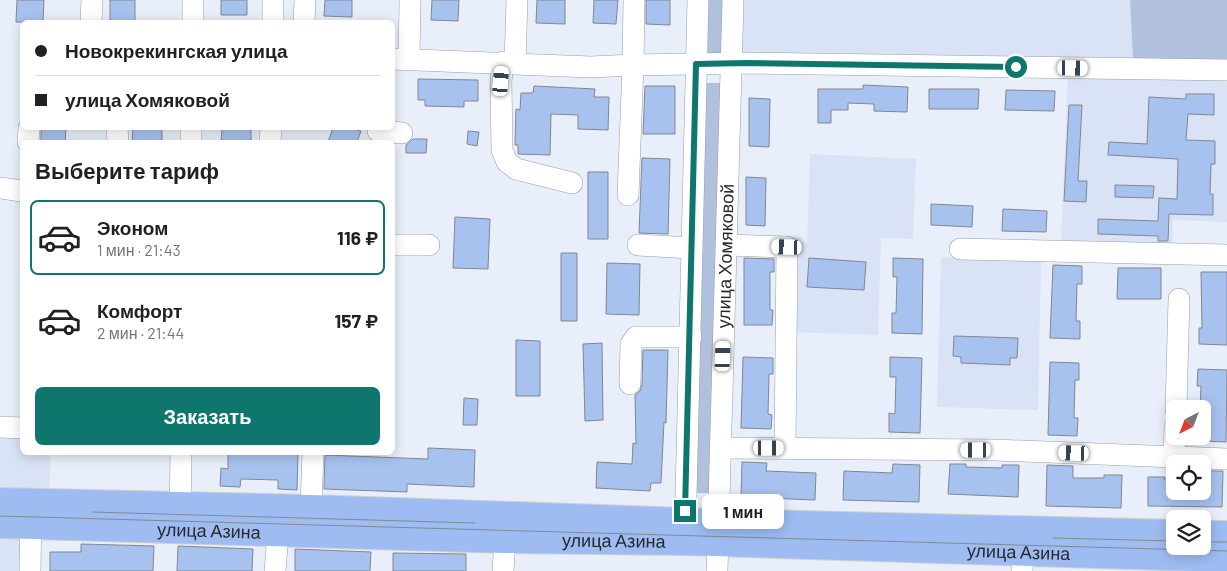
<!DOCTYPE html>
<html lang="ru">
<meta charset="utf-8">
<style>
body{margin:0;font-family:Barlow,sans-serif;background:#f6f6f6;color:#202124;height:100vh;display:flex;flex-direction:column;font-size:19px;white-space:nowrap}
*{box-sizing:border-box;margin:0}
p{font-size:16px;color:#757577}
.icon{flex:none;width:28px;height:28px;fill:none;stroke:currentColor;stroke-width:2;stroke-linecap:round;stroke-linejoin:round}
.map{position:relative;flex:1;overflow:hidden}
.details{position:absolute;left:20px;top:140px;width:375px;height:315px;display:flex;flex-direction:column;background:#fff;border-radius:8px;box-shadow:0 2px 12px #0003}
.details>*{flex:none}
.guide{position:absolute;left:20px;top:20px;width:375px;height:110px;border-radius:8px;box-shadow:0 2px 12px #0003;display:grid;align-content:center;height:110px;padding:0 15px;background:#fff}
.needle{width:32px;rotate:222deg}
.tools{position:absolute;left:1166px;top:400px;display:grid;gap:10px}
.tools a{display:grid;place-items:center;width:45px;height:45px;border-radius:8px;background:#fff;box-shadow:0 2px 12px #0003;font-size:25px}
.end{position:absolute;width:22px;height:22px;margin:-11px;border:6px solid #0f766e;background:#fff;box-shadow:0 0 0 2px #fff}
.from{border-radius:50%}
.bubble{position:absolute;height:35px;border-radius:8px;background:#fff;box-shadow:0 2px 12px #0003;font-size:16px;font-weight:700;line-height:35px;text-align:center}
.car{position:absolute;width:15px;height:30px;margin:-15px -8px;border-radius:6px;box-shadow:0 0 4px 1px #0007;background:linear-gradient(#fff 24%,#345 0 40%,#fff 0 76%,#345 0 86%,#fff 0)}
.guide b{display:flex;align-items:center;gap:18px;height:48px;font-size:19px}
.guide b+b{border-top:1px solid #e0e0e0}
.guide i{width:12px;height:12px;background:#202124}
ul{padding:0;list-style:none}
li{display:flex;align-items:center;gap:15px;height:75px;margin:0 10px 8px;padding:0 5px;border:2px solid transparent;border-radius:8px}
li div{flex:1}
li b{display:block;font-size:19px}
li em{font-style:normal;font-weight:700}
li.on{border-color:#0f766e}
li>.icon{width:45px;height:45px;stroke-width:1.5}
h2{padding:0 15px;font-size:22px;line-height:60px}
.cta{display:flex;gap:10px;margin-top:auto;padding:10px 15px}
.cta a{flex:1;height:58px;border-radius:8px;background:#0f766e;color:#fff;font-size:20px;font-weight:700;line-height:58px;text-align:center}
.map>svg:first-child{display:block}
</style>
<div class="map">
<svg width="1227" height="571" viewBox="0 0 1227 571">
<rect width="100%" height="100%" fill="#e8effa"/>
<!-- built -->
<path fill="#d9e3f5" d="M 741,0 L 1130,0 L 1133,59 L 743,53 L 740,49 Z
M 1068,72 L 1227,77 L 1227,222 L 1173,220 L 1172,247 L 1061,240 Z
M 810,154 L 916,159 L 913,239 L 881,238 L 878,335 L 790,332 L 793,242 L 807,242 Z
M 941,257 L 1041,260 L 1038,410 L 937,407 Z
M 0,436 L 22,437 L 22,452 L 51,453 L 49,496 L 0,494 Z
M 0,533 L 22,538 L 25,571 L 0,571 Z"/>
<!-- green -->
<path fill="#b1c1dd" d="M 702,0 L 727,0 L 726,52 L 706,57 Z
M 1130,0 L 1227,0 L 1227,62 L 1133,59 Z
M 706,83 L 721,83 L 709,493 L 694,493 Z"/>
<!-- building -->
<path fill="#a8c2ef" stroke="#818791" d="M 17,0 L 44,0 L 43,22 L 16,22 Z
M 110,0 L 135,0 L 135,22 L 110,22 Z
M 221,0 L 247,0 L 247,15 L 221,15 Z
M 325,0 L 352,0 L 352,17 L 324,16 Z
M 432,0 L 459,0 L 458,21 L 431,20 Z
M 537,0 L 565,0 L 565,24 L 536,23 Z
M 594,0 L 618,0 L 616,24 L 593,23 Z
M 646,0 L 670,0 L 670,25 L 646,24 Z
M 418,79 L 478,80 L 478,101 L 464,101 L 464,107 L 425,106 L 425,100 L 418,100 Z
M 863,85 L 908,87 L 907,112 L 874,111 L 874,104 L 848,103 L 848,110 L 831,110 L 831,123 L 818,123 L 818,89 L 863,89 Z
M 534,86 L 595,89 L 594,97 L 609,97 L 608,130 L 578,129 L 578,115 L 551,114 L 550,155 L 518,154 L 518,145 L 515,145 L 516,109 L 520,110 L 521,93 L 533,93 Z
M 645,86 L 675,86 L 675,134 L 643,134 Z
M 929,89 L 979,89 L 978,109 L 929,109 Z
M 1006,90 L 1055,91 L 1054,111 L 1005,110 Z
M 1186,94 L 1214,94 L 1214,115 L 1188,114 L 1186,140 L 1215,141 L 1215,164 L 1211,164 L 1210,194 L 1213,194 L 1213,215 L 1169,214 L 1168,241 L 1158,241 L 1158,236 L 1098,234 L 1098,219 L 1158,221 L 1159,198 L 1177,199 L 1178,159 L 1108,155 L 1109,142 L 1147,144 L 1149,97 L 1186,99 Z
M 749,98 L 770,99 L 769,147 L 749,146 Z
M 1069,105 L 1082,105 L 1078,181 L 1087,181 L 1086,202 L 1064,201 Z
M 41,128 L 66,128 L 65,142 L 41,142 Z
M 133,128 L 162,128 L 162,142 L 132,142 Z
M 222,128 L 248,128 L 248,129 L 251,129 L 251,142 L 221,142 Z
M 333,128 L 350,128 L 361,131 L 357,142 L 328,142 Z
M 468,131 L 479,132 L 477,146 L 467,144 Z
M 413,139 L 427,139 L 426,153 L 406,153 L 406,145 Z
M 642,158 L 670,159 L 668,234 L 639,233 Z
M 588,172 L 608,172 L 608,239 L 588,239 Z
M 746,177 L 766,178 L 765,226 L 746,225 Z
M 1115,185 L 1154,186 L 1153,198 L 1115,197 Z
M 931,204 L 973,206 L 972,227 L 931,225 Z
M 1003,209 L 1047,211 L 1046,232 L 1002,231 Z
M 455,217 L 490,219 L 488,269 L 453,268 Z
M 561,253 L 577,253 L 577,321 L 561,321 Z
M 744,258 L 774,259 L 774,272 L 770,272 L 770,310 L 773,310 L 772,325 L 744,325 Z
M 809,258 L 866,262 L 864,290 L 807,287 Z
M 893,258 L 923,259 L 922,334 L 892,333 L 892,313 L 896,313 L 897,277 L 893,277 Z
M 607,263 L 640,264 L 639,315 L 606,314 Z
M 1053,265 L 1082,266 L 1082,284 L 1077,284 L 1076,321 L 1080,321 L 1080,339 L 1050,338 Z
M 1118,268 L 1161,268 L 1161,299 L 1117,299 Z
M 1201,272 L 1227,272 L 1227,345 L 1199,344 L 1199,328 L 1202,328 Z
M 954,336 L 1018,338 L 1017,358 L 1010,358 L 1010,365 L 961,363 L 961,357 L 953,356 Z
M 516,340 L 540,341 L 540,396 L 516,396 Z
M 602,343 L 603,420 L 585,421 L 583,344 Z
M 643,350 L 668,350 L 666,423 L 664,422 L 661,483 L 651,483 L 650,491 L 596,488 L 597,462 L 632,464 L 633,443 L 636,444 L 635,395 L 640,391 L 642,385 Z
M 743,357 L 773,358 L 773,374 L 769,374 L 768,414 L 772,415 L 771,429 L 741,428 Z
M 890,357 L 922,358 L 920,433 L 889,432 L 889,413 L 895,414 L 896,377 L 890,377 Z
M 1050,362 L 1079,363 L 1079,380 L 1075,380 L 1074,418 L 1078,418 L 1077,436 L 1048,435 Z
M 1198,369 L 1227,370 L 1226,442 L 1202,441 L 1202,409 L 1200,409 L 1201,386 L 1197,386 Z
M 464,398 L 478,399 L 477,425 L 463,425 Z
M 428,448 L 475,450 L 474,487 L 407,484 L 407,492 L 324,489 L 325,455 L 428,459 Z
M 228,452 L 298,453 L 297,490 L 278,489 L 278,480 L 241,479 L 240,487 L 220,486 L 221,468 L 228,469 Z
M 742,462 L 767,463 L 766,471 L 816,473 L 815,500 L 741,497 Z
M 893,464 L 920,465 L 919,502 L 843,500 L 844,471 L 892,473 Z
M 950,464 L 966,464 L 966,467 L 1002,468 L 1002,465 L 1019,465 L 1018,497 L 948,494 Z
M 1047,465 L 1073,466 L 1073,478 L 1104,478 L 1104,475 L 1122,475 L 1121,508 L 1046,506 Z
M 1202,471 L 1223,471 L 1222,507 L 1148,506 L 1148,477 L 1165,477 L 1164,479 L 1175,479 L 1175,491 L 1202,491 Z
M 81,544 L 154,546 L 153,571 L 50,571 L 50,552 L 81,552 Z
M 178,546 L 253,549 L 252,571 L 177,571 Z
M 295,549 L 371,552 L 370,571 L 295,571 Z
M 393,553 L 466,554 L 466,571 L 393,571 Z"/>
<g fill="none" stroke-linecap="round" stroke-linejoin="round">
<defs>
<g id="minor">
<path d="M 273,0 L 273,22"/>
<path d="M 91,22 L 92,0"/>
<path d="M 193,22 L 193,0"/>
<path d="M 304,22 L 305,0"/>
<path d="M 392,59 L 591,67 L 633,65 L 747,63 L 1227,70"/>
<path d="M 409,59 L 410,0"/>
<path d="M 503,62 L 501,81 L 502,150 L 507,162 L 516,169 L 572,183"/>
<path d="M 515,63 L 517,0"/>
<path d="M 117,128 L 118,142"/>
<path d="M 378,131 L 402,133"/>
<path d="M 28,142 L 29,128"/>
<path d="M 191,142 L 191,128"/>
<path d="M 270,142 L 271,128"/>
<path d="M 0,188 L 22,191"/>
<path d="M 628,195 L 633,65 L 634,0"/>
<path d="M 392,245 L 429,245"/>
<path d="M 638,245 L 692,248"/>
<path d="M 727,245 L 787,247 L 785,448"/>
<path d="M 960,249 L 1227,255"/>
<path d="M 630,384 L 631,344 L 636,337 L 691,337"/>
<path d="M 1176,409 L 1179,299"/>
<path d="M 0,427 L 22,428"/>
<path d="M 721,448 L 995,450 L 1227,459"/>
<path d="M 1174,456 L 1175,427"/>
<path d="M 311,508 L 313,452"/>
<path d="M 180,520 L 181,452"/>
<path d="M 685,537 L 698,0"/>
<path d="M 30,571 L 31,510"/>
<path d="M 275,571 L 278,533"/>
<path d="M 503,571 L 505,540"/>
<path id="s1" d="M 717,571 L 733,0"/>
<path d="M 1022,571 L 1023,553"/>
</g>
<g id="major">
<path d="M 0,501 L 311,508 L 685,521 L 1175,533"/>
<path id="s2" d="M 0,525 L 505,540 L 684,542 L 1227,559"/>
<path d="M 1202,534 L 1227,534"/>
</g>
</defs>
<!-- minor casing -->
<use href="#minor" stroke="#989ea8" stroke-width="22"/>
<!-- major casing -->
<use href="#major" stroke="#cfd0d1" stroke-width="28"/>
<!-- minor -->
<use href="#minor" stroke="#fff" stroke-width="21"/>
<!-- major -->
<use href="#major" stroke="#9ebcf2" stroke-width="26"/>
<!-- tram -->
<path stroke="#838890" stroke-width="1" d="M 93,512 L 475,523
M 0,516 L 1227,551
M 1053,538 L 1175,541
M 1202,542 L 1227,542"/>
</g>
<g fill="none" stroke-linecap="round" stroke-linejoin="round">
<!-- route -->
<path stroke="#0f766e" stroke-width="6" d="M 685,511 L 696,64 L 747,63 L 1016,67"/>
</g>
<g text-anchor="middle" stroke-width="4.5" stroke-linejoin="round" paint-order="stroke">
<!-- street labels -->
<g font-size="18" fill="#26292d" stroke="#e8effa">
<text dy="6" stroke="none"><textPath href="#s1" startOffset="315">улица Хомяковой</textPath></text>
<text dy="6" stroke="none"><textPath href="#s2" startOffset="209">улица Азина</textPath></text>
<text dy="6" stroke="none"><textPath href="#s2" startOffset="614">улица Азина</textPath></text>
<text dy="6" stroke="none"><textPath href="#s2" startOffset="1019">улица Азина</textPath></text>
</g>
</g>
</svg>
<div class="tools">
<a><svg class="needle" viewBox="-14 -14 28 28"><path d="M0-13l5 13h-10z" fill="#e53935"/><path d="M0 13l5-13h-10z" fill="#757577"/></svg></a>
<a><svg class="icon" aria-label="locate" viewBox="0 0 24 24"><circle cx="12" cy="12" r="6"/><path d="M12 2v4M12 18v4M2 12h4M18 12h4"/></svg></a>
<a><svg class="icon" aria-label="layers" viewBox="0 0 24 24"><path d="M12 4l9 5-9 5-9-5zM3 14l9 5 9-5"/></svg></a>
</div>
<i class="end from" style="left:1016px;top:67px"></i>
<i class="end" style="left:685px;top:511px"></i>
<div class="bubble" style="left:702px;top:494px;width:82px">1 мин</div>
<i class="car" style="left:1073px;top:68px;rotate:91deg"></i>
<i class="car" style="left:501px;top:81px;rotate:5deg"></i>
<i class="car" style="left:787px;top:247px;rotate:272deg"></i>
<i class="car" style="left:723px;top:356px;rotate:2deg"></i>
<i class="car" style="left:769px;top:448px;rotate:90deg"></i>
<i class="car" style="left:976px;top:450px;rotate:270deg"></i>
<i class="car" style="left:1074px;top:453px;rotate:272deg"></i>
<div class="guide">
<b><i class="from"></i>Новокрекингская улица</b>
<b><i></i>улица Хомяковой</b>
</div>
<section class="details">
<h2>Выберите тариф</h2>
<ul>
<li class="on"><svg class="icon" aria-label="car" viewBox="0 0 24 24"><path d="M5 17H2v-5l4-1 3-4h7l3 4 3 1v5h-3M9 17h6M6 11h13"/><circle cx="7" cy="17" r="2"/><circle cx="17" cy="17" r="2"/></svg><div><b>Эконом</b><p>1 мин · 21:43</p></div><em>116 ₽</em></li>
<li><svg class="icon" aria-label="car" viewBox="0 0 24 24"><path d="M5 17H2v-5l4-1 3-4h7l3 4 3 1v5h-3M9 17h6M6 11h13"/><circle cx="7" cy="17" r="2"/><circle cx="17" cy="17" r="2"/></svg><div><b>Комфорт</b><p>2 мин · 21:44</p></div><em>157 ₽</em></li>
</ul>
<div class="cta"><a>Заказать</a></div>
</section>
</div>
